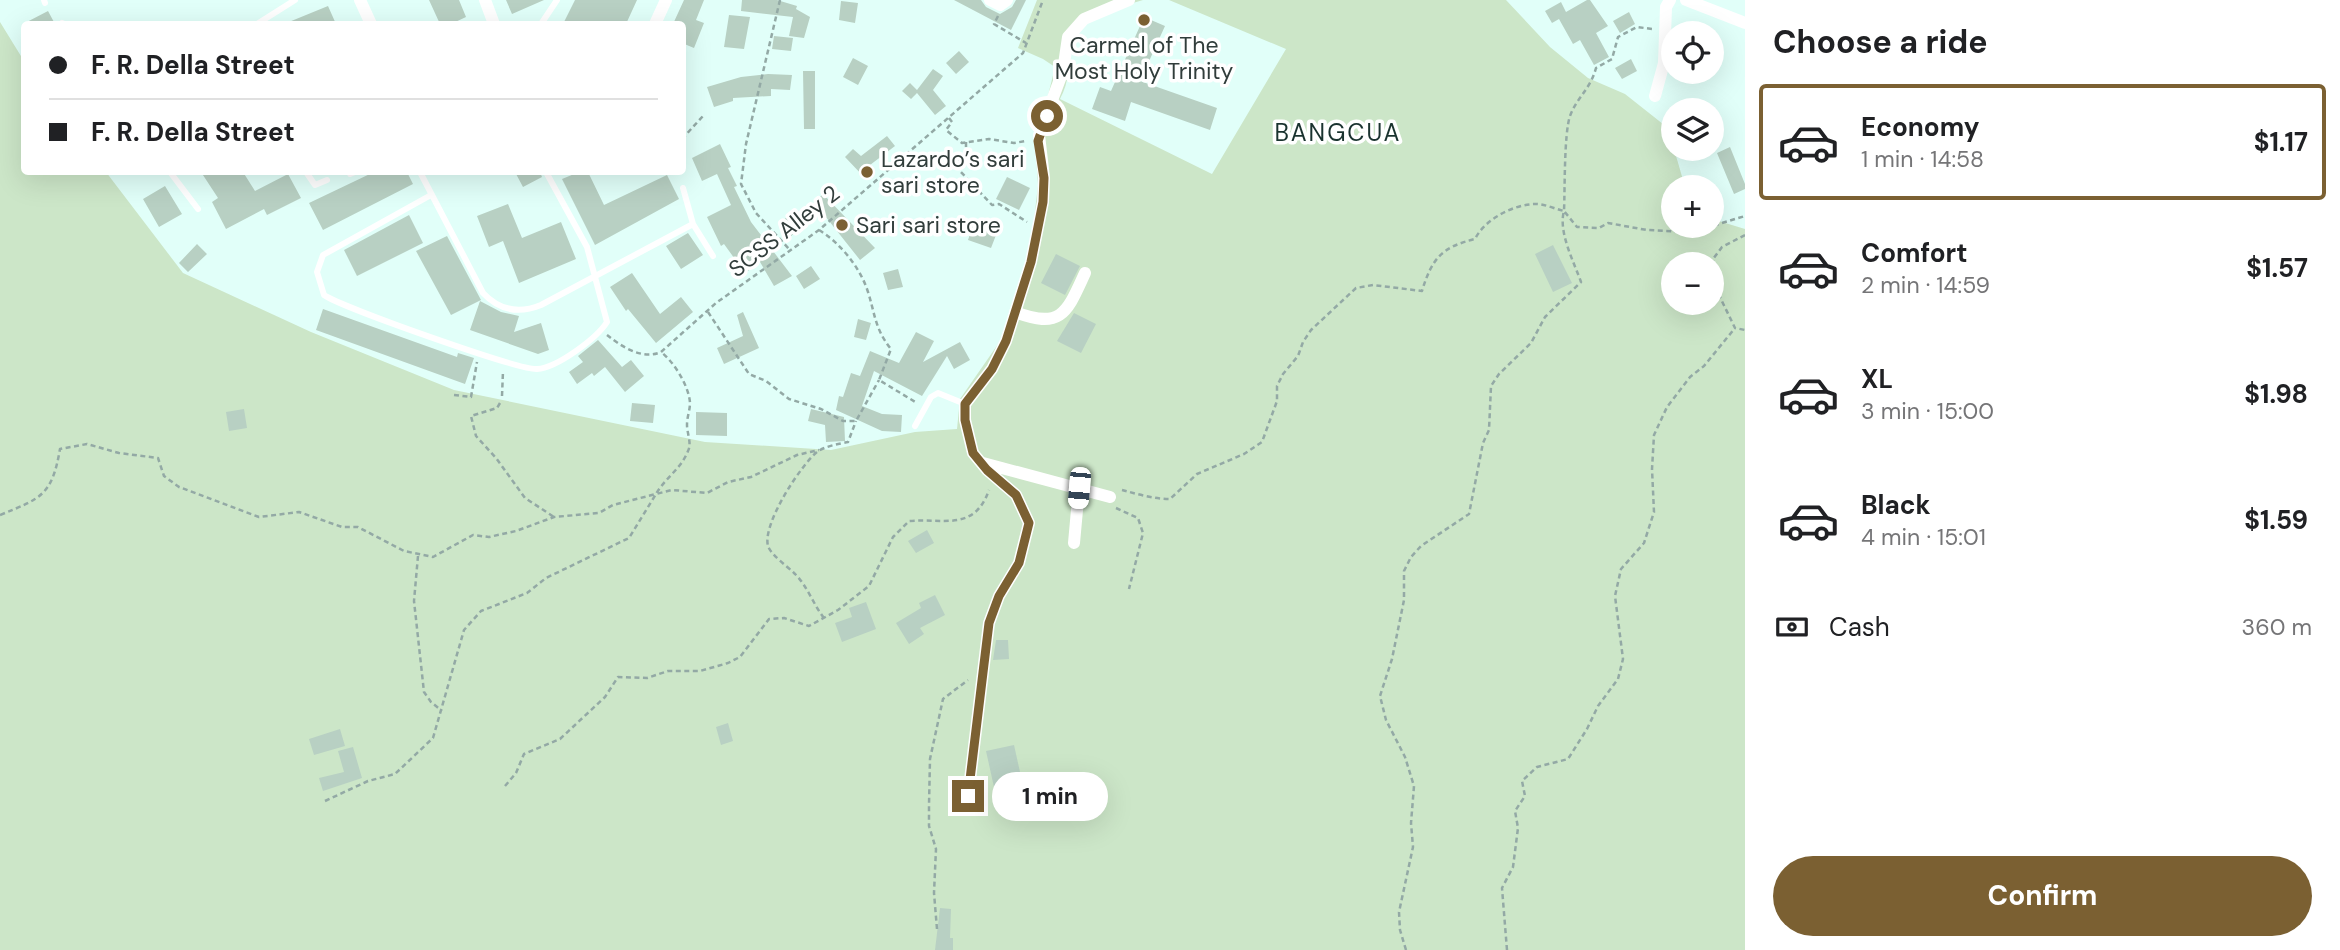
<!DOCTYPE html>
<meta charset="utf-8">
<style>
body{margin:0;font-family:"DM Sans",sans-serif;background:#f2f2f2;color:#202124;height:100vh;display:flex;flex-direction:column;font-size:26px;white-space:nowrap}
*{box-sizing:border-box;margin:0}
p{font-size:23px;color:#757577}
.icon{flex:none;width:38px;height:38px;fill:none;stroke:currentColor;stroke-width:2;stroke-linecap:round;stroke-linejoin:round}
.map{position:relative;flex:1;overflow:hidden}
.details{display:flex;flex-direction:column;background:#fff;width:595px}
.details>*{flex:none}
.banner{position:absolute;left:21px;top:21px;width:665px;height:154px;border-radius:7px;box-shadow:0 7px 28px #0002;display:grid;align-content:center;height:154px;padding:0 28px;background:#fff}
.tools{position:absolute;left:1661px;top:21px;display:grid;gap:14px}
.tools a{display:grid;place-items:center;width:63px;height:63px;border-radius:50%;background:#fff;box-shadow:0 7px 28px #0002;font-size:35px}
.end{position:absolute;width:32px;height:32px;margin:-16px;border:9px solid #7b6032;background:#fff;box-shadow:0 0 0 4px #fff}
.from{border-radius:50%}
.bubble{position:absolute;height:49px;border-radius:24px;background:#fff;box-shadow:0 7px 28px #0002;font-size:23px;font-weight:700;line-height:49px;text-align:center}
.car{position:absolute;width:21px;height:42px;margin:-21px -10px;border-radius:9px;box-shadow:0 0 5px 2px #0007;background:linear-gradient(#fff 24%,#345 0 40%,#fff 0 76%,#345 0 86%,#fff 0)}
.banner b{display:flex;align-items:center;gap:24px;height:66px;font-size:26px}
.banner b+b{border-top:2px solid #e0e0e0}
.banner i{width:18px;height:18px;background:#202124}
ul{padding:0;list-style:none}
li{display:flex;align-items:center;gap:21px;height:116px;margin:0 14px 10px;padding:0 14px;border:4px solid transparent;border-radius:7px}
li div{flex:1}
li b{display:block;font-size:26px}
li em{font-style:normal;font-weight:700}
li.current{border-color:#7b6032}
li>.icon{width:63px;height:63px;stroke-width:1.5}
h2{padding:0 28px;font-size:32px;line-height:84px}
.pay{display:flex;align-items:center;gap:18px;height:77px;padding:0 28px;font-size:26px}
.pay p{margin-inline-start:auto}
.primary-button{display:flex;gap:14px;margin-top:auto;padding:14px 28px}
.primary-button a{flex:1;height:80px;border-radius:42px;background:#7b6032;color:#fff;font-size:28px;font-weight:700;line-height:80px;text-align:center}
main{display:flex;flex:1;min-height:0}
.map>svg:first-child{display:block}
</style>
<main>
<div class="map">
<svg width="1745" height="950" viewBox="0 0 1745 950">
<rect width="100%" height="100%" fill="#e1fff9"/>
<!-- green -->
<path fill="#cce6c8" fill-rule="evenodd" d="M 1037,0 L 1143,0 C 1117,8 1080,16 1073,46 C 1068,64 1070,81 1060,99 L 1212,174 L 1286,49 L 1169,0 L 1506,0 L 1550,47 L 1588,78 L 1625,94 L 1668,128 L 1685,187 L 1673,187 L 1673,226 L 1712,226 L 1712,219 L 1745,229 L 1745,950 L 0,950 L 0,22 L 24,61 L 24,172 L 106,172 L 183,273 L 311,332 L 454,390 L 705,442 L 831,450 L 915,432 L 957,429 L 960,399 L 1003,337 L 1026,261 L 1034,220 L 1038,185 L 1036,157 L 1043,116 L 1055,67 L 1043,59 L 1018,48 ZM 1673,264 L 1712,264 L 1712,303 L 1673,303 Z"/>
<!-- building -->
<path fill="#b8d0c3" d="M 429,0 L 459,0 L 466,17 L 451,24 L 440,24 Z
M 506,0 L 544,0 L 512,14 Z
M 575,0 L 637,0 L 626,24 L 563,24 Z
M 684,0 L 704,0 L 696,20 L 704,23 L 694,48 L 682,43 L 682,24 L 673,24 Z
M 742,0 L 777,0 L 797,6 L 796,9 L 810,17 L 804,38 L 789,36 L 793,17 L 741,11 Z
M 954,0 L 981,0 L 986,7 L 1000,14 L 1012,7 L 1016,0 L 1026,0 L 1011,30 Z
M 1587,0 L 1590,0 L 1608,26 L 1596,33 L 1609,57 L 1594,65 L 1580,40 L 1573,44 L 1559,19 L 1552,23 L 1545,11 L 1561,2 L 1566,12 Z
M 841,1 L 858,3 L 855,23 L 839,20 Z
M 328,6 L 336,24 L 284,24 Z
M 48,11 L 55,24 L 23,24 Z
M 1629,12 L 1635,24 L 1620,33 L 1613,21 Z
M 729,15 L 750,17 L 744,49 L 724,47 Z
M 1144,17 L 1165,26 L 1140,81 L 1217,108 L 1210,130 L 1131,102 L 1125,121 L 1092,109 L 1100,87 L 1111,91 Z
M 774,36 L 793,38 L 791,51 L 772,49 Z
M 959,51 L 969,62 L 956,74 L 946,63 Z
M 853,58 L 868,66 L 858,85 L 843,77 Z
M 1631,59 L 1637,71 L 1622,79 L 1615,68 Z
M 933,69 L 943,76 L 933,90 L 946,106 L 935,115 L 917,93 L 911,99 L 902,91 L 910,83 L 917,90 Z
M 803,71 L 815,71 L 815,129 L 804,129 Z
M 768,74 L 792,75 L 790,90 L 771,89 L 771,96 L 733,98 L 733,101 L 714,107 L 707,87 L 741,77 Z
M 887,136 L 895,146 L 870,165 L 872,168 L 864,177 L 845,157 L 853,149 L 861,156 Z
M 720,144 L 731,167 L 728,168 L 737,186 L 734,187 L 751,222 L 792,276 L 774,286 L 760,262 L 745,273 L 724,244 L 721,246 L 707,217 L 731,205 L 717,174 L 702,181 L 692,158 Z
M 1730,147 L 1745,184 L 1745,189 L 1734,194 L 1717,153 Z
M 201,172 L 243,172 L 255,191 L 288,174 L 301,198 L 267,215 L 264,209 L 226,229 L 212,202 L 218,198 Z
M 374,172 L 407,172 L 413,184 L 323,230 L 309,203 Z
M 515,172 L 540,172 L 542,177 L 523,187 Z
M 579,172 L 588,172 L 604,205 L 667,175 L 679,199 L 595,245 L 562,179 Z
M 1007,177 L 1030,188 L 1019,210 L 996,199 Z
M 165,186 L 182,214 L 159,227 L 143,199 Z
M 823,194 L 875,248 L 860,260 L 814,202 Z
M 508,204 L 522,238 L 561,222 L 576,259 L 519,283 L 503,241 L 489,247 L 477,216 Z
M 795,210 L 806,223 L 790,237 L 779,224 Z
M 409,215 L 423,243 L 357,276 L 344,250 Z
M 974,222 L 998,230 L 991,248 L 968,240 Z
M 688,233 L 703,255 L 681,269 L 666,246 Z
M 447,236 L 481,300 L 451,315 L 416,251 Z
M 197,244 L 207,254 L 188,272 L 179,263 Z
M 1553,245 L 1572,283 L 1553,292 L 1535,254 Z
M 1056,254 L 1080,266 L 1065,295 L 1041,283 Z
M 811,266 L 820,279 L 804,289 L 796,276 Z
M 898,269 L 903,287 L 888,290 L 883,273 Z
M 632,273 L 660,314 L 681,297 L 693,312 L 656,343 L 628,309 L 626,311 L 610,287 Z
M 480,301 L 501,312 L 519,316 L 514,332 L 541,323 L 549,350 L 538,354 L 470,330 Z
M 323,309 L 457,357 L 458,353 L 474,358 L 465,384 L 316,330 Z
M 743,312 L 759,348 L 724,364 L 717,348 L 743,336 L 737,315 Z
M 1074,313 L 1096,324 L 1081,353 L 1057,341 Z
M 858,319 L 871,323 L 866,340 L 854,337 Z
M 916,332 L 934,341 L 923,362 L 960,342 L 970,360 L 954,369 L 947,356 L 922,396 L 874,371 L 862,406 L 882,414 L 902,415 L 901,432 L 882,431 L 836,410 L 839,396 L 843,397 L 851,373 L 860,376 L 870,351 L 899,363 Z
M 598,340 L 622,367 L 631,360 L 644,376 L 625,392 L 605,367 L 594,376 L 592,373 L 577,384 L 569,372 L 583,362 L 578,356 Z
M 632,403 L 655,405 L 653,423 L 630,421 Z
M 244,409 L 247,428 L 229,431 L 226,412 Z
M 811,409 L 844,417 L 845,441 L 826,442 L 825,425 L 808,421 Z
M 696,412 L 727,413 L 727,436 L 696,435 Z
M 927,530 L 934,543 L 916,553 L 908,541 Z
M 935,595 L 945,615 L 920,628 L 924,634 L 909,644 L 896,623 L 921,608 L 919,603 Z
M 866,602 L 876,629 L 842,642 L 835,623 L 852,617 L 849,608 Z
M 996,640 L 1008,640 L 1009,659 L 993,660 Z
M 728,723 L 733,741 L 721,745 L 716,727 Z
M 340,729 L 345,746 L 314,755 L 309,739 Z
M 1014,745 L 1024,790 L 996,796 L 986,751 Z
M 353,747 L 362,778 L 323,791 L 319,778 L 344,772 L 338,751 Z
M 940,908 L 951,909 L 950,938 L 953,938 L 953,950 L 935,950 Z"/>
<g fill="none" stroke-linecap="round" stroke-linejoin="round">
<!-- path -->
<path stroke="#93a9a5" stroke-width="2.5" stroke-dasharray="5 3.5" stroke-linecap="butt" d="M 780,0 L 746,144 L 741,184 L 756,213 L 790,250
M 998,16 L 994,24 L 1026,43
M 949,118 L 952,122 L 946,130 L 962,143 L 989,139 L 1014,143 L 1026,141
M 682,139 L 703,116
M 966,142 L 966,154 L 958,162 L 960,171 L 992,205 L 999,204 L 1027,222
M 819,230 C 839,242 859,266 867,289 C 875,312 874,328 891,349 L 879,380 L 917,403
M 1745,235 L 1722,247 L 1713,259 L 1716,289 L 1735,328 L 1745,330
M 708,312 L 749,374 L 766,381 L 789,399 L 821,409 L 843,421 L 856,421 L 879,380
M 607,335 C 622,347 642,360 661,352 L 716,303 L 819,230 L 1023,53 L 1043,0
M 454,395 L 471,397 L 477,362
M 502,396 L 503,371
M 500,403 L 497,408 L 471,416 L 476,436 L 496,458 L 525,498 L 554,517
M 1122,490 C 1137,494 1154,499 1170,499 L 1197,474 L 1244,454 L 1262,442 L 1277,401 L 1277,386 L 1283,374 L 1298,356 L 1303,342 L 1311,330 L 1356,288 L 1373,285 L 1422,291 C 1432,258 1442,247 1475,239 C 1485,219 1514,204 1536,204 C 1545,204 1555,209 1564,211 C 1565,188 1564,134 1570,116 C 1577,97 1590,90 1596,68 L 1612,59 L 1618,37 L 1637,27 L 1652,29
M 1116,508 L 1138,518 L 1143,533 L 1129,589
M 0,515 C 42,498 52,495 60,449 L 87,444 L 119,453 L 158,458 L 164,476 L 179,487 L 259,517 L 299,512 L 342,527 L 358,527 L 404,551 L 433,557 L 473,535 L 489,537 L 516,531 L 554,517 L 599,513 L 613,505 L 656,494 C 665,478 681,469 688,451 C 692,444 687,433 687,425 C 687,417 690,410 690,403 C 689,386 674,362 661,352
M 418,556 L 414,601 L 424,692 L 431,702 L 442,711
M 824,618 C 813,604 807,585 794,573 C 787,566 771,555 768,546 C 762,524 801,465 817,452 C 825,446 839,444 848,442 L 856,421
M 505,786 L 516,773 L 524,754 L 560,739 L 605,697 L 618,677 L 647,678 L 668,671 L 700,671 L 728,663 L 740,657 L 769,619 L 784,618 L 809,626 L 838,610 L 869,586 L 893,537 L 909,521 C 944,518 974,532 989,490
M 325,801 L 368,781 L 395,774 L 433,738 L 464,630 L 481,611 L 527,593 L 546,578 L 629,538 L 656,494 L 672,490 L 707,493 L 728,482 L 751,477 L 797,455 L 819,450
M 937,929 L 934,893 L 936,849 L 929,826 L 929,805 L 930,759 L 943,699 L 968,680
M 1406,950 L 1400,930 L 1399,912 L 1413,847 L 1411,823 L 1414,786 L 1405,757 L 1386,720 L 1380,696 L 1392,659 L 1404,600 L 1404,571 L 1411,557 L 1421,546 L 1469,514 L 1483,443 L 1489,430 L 1491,386 L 1499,374 L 1531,343 L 1545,317 L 1581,282 C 1574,262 1558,232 1564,211 L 1577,227 L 1599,228 L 1608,223 L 1647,230 L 1706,233 L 1712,226 L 1745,216
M 1507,950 L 1502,888 L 1513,867 L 1518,828 L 1515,811 L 1525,796 L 1522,781 L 1537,767 L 1568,759 L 1587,729 L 1598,706 L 1618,679 L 1623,659 L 1615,596 L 1621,569 L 1644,543 L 1654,512 L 1652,469 L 1654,435 L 1667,407 L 1690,377 L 1704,366 L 1735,328"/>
<!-- lane -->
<path stroke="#fff" stroke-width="6" d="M 44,0 L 45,3
M 62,23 L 64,24
M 257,24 L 295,0
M 541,24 L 557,0
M 170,172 L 198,209
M 306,172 L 315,185 L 327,180
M 420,172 L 483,293 C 499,310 519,314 541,305 L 693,224
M 350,174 L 355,172
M 683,188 L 693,224 L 713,256
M 431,195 L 323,255 L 317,272 L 324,295 C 341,307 518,370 537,369 C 557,368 597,338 607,322 L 587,247 L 546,172
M 915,426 L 931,397 L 938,393 L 965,404"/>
<!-- street -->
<path stroke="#fff" stroke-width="12" d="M 360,0 L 371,24
M 485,0 L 494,24
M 990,0 L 1000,5 L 1007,0
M 1686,0 L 1745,23
M 655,24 L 666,0
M 1655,96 L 1664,63 L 1666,7 L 1670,0
M 1015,312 C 1062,330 1067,312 1085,273
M 983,463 L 1110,497
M 1074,543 L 1079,488
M 968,796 L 989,623 L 999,596 L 1019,563 L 1029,523 L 1016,495 L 987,470 L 973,453 L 965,420 L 965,404 L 992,369 L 1006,341 L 1031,262 L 1043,202 L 1044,178 L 1039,135 L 1063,71 L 1068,37 L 1084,19 L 1129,0"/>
</g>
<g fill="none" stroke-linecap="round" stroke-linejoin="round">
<!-- route -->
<path stroke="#7b6032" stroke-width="9" d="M 968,796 L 989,623 L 999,596 L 1019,563 L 1029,523 L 1016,495 L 987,470 L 973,453 L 965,420 L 965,404 L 992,369 L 1006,341 L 1031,262 L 1043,202 L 1044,178 L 1038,141 L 1047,116"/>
</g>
<!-- markers -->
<g fill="#7b6032" stroke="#fff" stroke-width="2.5">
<circle cx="1144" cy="20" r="7"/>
<circle cx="867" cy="172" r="7"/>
<circle cx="842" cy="225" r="7"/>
</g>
<g text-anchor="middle" stroke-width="7" stroke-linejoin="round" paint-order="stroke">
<!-- poi labels -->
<g font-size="23" fill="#313d3b" stroke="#fff" text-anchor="start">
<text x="1144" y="53" text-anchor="middle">Carmel of The<tspan x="1144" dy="26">Most Holy Trinity</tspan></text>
<text x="881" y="167">Lazardo’s sari<tspan x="881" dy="26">sari store</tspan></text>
<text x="856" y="233">Sari sari store</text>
</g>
<!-- street labels -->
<g font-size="23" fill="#313d3b" stroke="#fff">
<text transform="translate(784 231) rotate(-38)" y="8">SCSS Alley 2</text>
</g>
<!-- neighbourhood labels -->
<g font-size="24" letter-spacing="2" fill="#1a332f" stroke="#fff">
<text x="1338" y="141">BANGCUA</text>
</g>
</g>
</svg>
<div class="tools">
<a><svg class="icon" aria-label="locate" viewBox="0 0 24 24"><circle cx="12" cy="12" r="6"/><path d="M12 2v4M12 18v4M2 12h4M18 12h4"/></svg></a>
<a><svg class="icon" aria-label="layers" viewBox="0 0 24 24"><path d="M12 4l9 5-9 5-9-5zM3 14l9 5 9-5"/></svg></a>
<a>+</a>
<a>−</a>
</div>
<i class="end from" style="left:1047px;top:116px"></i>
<i class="end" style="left:968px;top:796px"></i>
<div class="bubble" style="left:992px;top:772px;width:116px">1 min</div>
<i class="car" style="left:1079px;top:488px;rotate:185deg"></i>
<div class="banner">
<b><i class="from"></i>F. R. Della Street</b>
<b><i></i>F. R. Della Street</b>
</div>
</div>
<section class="details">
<h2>Choose a ride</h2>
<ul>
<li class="current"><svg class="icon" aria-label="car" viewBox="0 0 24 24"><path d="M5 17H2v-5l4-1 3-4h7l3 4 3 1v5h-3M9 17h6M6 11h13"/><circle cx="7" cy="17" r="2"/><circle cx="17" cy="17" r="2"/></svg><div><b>Economy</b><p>1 min · 14:58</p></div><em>$1.17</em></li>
<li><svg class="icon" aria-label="car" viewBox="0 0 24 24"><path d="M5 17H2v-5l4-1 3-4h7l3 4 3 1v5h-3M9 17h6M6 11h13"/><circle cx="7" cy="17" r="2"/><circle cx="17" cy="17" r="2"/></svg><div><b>Comfort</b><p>2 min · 14:59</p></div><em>$1.57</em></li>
<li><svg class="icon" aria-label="car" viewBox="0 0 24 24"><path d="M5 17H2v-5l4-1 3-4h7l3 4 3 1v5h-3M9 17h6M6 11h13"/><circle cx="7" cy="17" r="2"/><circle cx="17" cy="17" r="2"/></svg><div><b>XL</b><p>3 min · 15:00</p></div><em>$1.98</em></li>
<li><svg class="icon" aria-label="car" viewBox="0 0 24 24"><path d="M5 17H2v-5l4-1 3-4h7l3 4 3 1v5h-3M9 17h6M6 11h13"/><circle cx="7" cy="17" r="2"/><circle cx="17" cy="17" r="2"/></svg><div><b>Black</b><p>4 min · 15:01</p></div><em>$1.59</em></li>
</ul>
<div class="pay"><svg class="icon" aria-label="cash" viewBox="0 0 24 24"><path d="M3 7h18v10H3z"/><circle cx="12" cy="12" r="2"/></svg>Cash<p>360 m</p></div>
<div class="primary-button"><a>Confirm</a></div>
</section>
</main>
